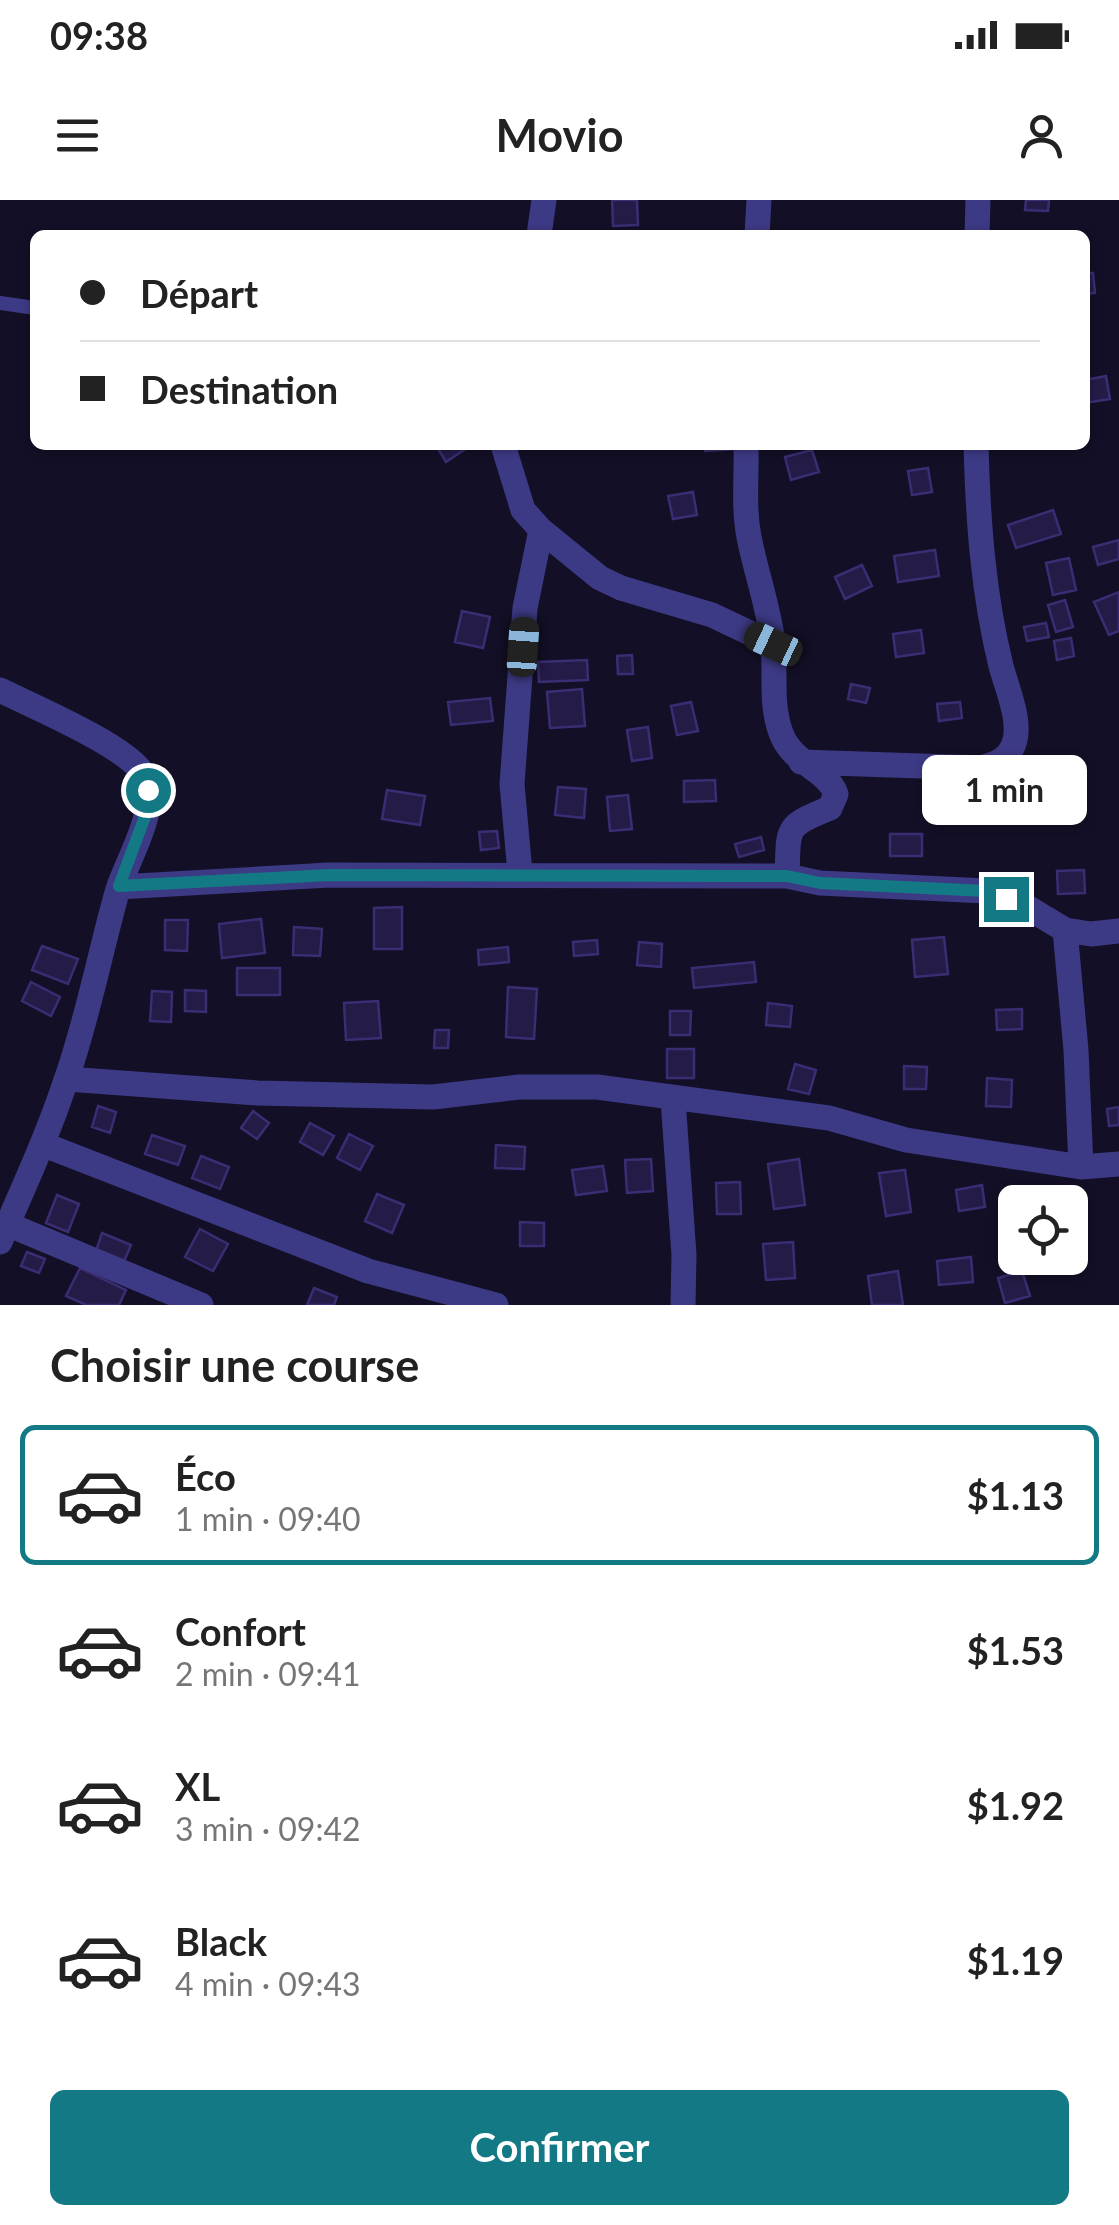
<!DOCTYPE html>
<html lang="fr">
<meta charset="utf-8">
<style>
body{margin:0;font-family:Lato,sans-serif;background:#f6f6f6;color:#222;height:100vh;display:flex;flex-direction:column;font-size:38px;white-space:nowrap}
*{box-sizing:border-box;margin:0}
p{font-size:32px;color:#767676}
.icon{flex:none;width:55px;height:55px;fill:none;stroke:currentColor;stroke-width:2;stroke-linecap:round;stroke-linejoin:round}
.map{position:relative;height:1105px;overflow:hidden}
.details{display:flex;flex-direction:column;background:#fff;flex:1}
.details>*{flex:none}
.top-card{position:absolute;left:30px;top:30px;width:1060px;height:220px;border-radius:15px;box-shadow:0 2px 8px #0004;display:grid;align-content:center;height:220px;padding:0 50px;background:#fff}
.controls{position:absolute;left:998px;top:985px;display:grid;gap:20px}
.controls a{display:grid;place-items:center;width:90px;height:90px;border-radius:15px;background:#fff;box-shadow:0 2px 8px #0004;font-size:50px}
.end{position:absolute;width:45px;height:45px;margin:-22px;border:12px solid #137a85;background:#fff;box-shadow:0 0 0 5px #fff}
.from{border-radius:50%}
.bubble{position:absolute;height:70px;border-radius:15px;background:#fff;box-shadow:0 2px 8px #0004;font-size:32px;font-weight:700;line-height:70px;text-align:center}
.car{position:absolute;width:30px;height:60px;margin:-30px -15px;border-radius:12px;box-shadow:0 0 8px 2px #0007;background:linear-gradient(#222 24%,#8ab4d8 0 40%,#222 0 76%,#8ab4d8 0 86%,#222 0)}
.top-card b{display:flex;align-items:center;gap:35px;height:95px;font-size:38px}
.top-card b+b{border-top:2px solid #e0e0e0}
.top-card i{width:25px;height:25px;background:#222}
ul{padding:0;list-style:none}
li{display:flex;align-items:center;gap:30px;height:140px;margin:0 20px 15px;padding:0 30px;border:5px solid transparent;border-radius:15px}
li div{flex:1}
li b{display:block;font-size:38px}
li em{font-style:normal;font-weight:700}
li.selected{border-color:#137a85}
li>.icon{width:90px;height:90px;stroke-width:1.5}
h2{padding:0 50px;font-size:45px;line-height:120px}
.primary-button{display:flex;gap:20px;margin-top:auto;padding:20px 50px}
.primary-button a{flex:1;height:115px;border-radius:15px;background:#137a85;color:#fff;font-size:40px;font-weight:700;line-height:115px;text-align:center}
.status{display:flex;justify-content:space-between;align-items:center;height:70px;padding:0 50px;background:#fff;direction:ltr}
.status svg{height:28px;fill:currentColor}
header{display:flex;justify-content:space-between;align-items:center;height:130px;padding:0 50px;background:#fff;font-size:45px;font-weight:700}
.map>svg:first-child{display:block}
</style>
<div class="status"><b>09:38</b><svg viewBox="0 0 49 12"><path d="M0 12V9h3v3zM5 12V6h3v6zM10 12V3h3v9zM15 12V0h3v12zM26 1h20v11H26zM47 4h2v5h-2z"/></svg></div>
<header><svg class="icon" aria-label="menu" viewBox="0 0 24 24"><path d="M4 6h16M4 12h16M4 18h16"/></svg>Movio<svg class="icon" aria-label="person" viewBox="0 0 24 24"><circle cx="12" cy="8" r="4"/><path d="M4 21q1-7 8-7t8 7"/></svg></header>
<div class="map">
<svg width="1119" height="1105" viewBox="0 0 1119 1105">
<rect width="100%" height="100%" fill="#130f26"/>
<!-- building -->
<path fill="#241b47" stroke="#3b2d73" stroke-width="2.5" d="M 612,0 L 637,0 L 638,25 L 613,26 Z
M 1026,0 L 1049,0 L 1048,11 L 1025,10 Z
M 1085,73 L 1093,73 L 1095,93 L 1085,94 Z
M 1106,176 L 1110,199 L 1085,203 L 1085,180 Z
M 440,245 L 465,245 L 467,248 L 446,262 L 437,247 Z
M 704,245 L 736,245 L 736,249 L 705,251 Z
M 812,250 L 819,272 L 791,280 L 785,257 Z
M 928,268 L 932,292 L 912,295 L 908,271 Z
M 693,292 L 697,315 L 673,319 L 668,296 Z
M 1053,310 L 1061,334 L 1016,348 L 1008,325 Z
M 1119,340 L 1119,359 L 1098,365 L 1093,347 Z
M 935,350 L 939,376 L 898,382 L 894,356 Z
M 1069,358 L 1076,390 L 1053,395 L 1046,363 Z
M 862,365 L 872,386 L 845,399 L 835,377 Z
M 1119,392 L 1119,431 L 1109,435 L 1094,402 Z
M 1065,400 L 1073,427 L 1056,432 L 1048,405 Z
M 462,411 L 490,417 L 483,448 L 455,442 Z
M 1046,423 L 1049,437 L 1027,441 L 1024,427 Z
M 921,430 L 924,453 L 896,457 L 893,434 Z
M 1071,438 L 1074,456 L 1057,460 L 1054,441 Z
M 632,455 L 633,474 L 618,474 L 617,456 Z
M 587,460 L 588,480 L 539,482 L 538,462 Z
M 851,484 L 870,488 L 866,503 L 848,499 Z
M 582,489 L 585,526 L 550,528 L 547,492 Z
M 490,498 L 493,521 L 451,525 L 448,502 Z
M 691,502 L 698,531 L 677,535 L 671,506 Z
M 960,502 L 962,518 L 939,521 L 937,504 Z
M 648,527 L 652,558 L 632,561 L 627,530 Z
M 715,580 L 716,601 L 684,602 L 684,581 Z
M 558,587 L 586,589 L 584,618 L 555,615 Z
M 387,590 L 425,596 L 420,625 L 382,619 Z
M 628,595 L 632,629 L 610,631 L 607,597 Z
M 497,631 L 499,648 L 481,650 L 479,632 Z
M 890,634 L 922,634 L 922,656 L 890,656 Z
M 761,637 L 764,650 L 739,657 L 735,644 Z
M 1084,670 L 1085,693 L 1058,694 L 1057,671 Z
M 402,707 L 402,749 L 374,749 L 374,708 Z
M 261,719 L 265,753 L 222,758 L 219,724 Z
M 165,720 L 188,720 L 187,751 L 165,750 Z
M 294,727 L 322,729 L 320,756 L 293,755 Z
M 944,737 L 948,774 L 915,777 L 912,740 Z
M 597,740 L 598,754 L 574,756 L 573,742 Z
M 639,742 L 662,744 L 661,767 L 637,765 Z
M 42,746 L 78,759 L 68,784 L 32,770 Z
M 508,747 L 509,762 L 479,765 L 478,750 Z
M 754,762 L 756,782 L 694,788 L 692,768 Z
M 237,768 L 280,768 L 280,795 L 237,795 Z
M 31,782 L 60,797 L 51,816 L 22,801 Z
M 508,787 L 537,789 L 534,839 L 506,837 Z
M 185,790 L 206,791 L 206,812 L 185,811 Z
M 152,791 L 172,792 L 171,822 L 150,821 Z
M 378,801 L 381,838 L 346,840 L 344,803 Z
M 768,803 L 792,806 L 790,827 L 766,825 Z
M 1022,809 L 1022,829 L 997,830 L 996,810 Z
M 670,811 L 691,811 L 690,835 L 670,835 Z
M 435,830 L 449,830 L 448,848 L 434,848 Z
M 667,849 L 694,849 L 694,878 L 667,878 Z
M 795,864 L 816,870 L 809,894 L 788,889 Z
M 904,866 L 927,867 L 926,889 L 904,889 Z
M 987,878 L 1012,880 L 1011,907 L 986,906 Z
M 98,906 L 116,912 L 110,933 L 92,927 Z
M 1119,907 L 1119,925 L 1109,926 L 1107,909 Z
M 253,911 L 269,923 L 257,939 L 241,928 Z
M 310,923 L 334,936 L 323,955 L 300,942 Z
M 349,934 L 373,946 L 360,970 L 337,958 Z
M 152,935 L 185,946 L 178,965 L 145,954 Z
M 496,945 L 525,947 L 524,969 L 495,968 Z
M 201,956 L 229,967 L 220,989 L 192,978 Z
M 651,959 L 653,991 L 627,993 L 625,960 Z
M 799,959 L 805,1005 L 774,1009 L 768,964 Z
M 603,966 L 607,991 L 576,995 L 572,970 Z
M 905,970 L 911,1012 L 886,1016 L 879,973 Z
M 740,982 L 741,1014 L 717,1014 L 716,983 Z
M 982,985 L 985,1007 L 959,1011 L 956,990 Z
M 377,994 L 404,1005 L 392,1033 L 365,1021 Z
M 57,995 L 79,1004 L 68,1032 L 46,1023 Z
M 520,1022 L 544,1023 L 544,1046 L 520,1046 Z
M 200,1029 L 228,1044 L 213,1071 L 185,1057 Z
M 102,1033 L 131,1045 L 123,1064 L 95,1054 Z
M 793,1042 L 795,1078 L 766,1080 L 763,1044 Z
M 27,1052 L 45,1059 L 39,1073 L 21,1066 Z
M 971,1057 L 973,1082 L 939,1085 L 937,1061 Z
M 80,1068 L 126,1090 L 119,1105 L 86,1105 L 66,1096 Z
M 898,1071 L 903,1105 L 872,1105 L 868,1076 Z
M 1022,1071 L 1030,1096 L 1005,1103 L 998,1078 Z
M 314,1088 L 337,1097 L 334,1105 L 307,1105 Z"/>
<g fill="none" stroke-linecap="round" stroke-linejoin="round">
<!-- service -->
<path stroke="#3d3a85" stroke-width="14" d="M 0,103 L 35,108"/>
<!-- minor -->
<path stroke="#3d3a85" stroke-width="25" d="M 539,35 L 544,0
M 757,35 L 759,0
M 977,35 L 978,0
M 503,245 L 523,310 L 541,330 L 600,378 L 621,388 L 712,415 L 773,444
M 746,245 C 747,276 743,306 749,337 C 756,372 768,406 773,442 C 776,473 770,503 781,533 C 792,564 827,569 836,594 L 830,608 C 784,627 789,626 787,676
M 0,490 C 32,506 127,546 143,574 C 162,605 128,658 118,689 C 100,752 88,818 66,880 C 48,935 23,988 0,1042
M 801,562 L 981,568 C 993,564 1006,561 1012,548 C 1024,526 1007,489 1001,466 C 983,393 978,320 976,245
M 520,673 L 512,584 L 525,408 L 541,330
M 119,687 L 329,675 L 787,676 L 820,683 L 986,691 L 1027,707 L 1065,730 L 1091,734 L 1119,731
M 1065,730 L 1076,850 L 1081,967
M 67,879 L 258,893 L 433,897 L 519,887 L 597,887 L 829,918 L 906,940 L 1081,967 L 1119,964
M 673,899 L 684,1055 L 683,1105
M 42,944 L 368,1071 L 496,1105
M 7,1024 L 201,1105"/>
</g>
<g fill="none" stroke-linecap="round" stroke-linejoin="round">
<!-- route -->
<path stroke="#137a85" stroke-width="12" d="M 148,590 L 146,614 L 119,686 L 329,675 L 787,676 L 820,683 L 986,691 L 1006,699"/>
</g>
</svg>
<div class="controls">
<a><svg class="icon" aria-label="locate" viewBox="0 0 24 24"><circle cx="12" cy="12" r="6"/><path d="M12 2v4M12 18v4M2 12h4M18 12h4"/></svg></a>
</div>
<i class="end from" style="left:148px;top:590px"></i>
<i class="end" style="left:1006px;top:699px"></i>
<div class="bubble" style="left:922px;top:555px;width:165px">1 min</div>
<i class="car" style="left:773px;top:444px;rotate:295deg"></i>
<i class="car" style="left:523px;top:447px;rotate:4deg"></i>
<div class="top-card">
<b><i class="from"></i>Départ</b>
<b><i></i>Destination</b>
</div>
</div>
<section class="details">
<h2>Choisir une course</h2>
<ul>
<li class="selected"><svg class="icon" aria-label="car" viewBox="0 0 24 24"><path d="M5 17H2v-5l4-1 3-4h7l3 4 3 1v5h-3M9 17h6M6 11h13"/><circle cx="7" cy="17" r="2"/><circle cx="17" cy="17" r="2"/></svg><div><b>Éco</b><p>1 min · 09:40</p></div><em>$1.13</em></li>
<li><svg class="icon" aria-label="car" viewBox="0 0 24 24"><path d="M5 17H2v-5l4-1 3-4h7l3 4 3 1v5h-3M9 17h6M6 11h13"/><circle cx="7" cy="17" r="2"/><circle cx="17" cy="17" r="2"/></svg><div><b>Confort</b><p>2 min · 09:41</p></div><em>$1.53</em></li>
<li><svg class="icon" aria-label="car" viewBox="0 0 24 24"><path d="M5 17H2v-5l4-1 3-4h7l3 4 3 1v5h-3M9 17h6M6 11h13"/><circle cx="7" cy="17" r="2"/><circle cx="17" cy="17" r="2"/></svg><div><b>XL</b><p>3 min · 09:42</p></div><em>$1.92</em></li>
<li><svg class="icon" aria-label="car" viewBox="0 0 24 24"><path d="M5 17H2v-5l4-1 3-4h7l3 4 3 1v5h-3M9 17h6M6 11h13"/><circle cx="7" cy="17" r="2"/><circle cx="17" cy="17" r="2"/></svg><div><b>Black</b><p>4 min · 09:43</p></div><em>$1.19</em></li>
</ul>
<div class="primary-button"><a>Confirmer</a></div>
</section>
